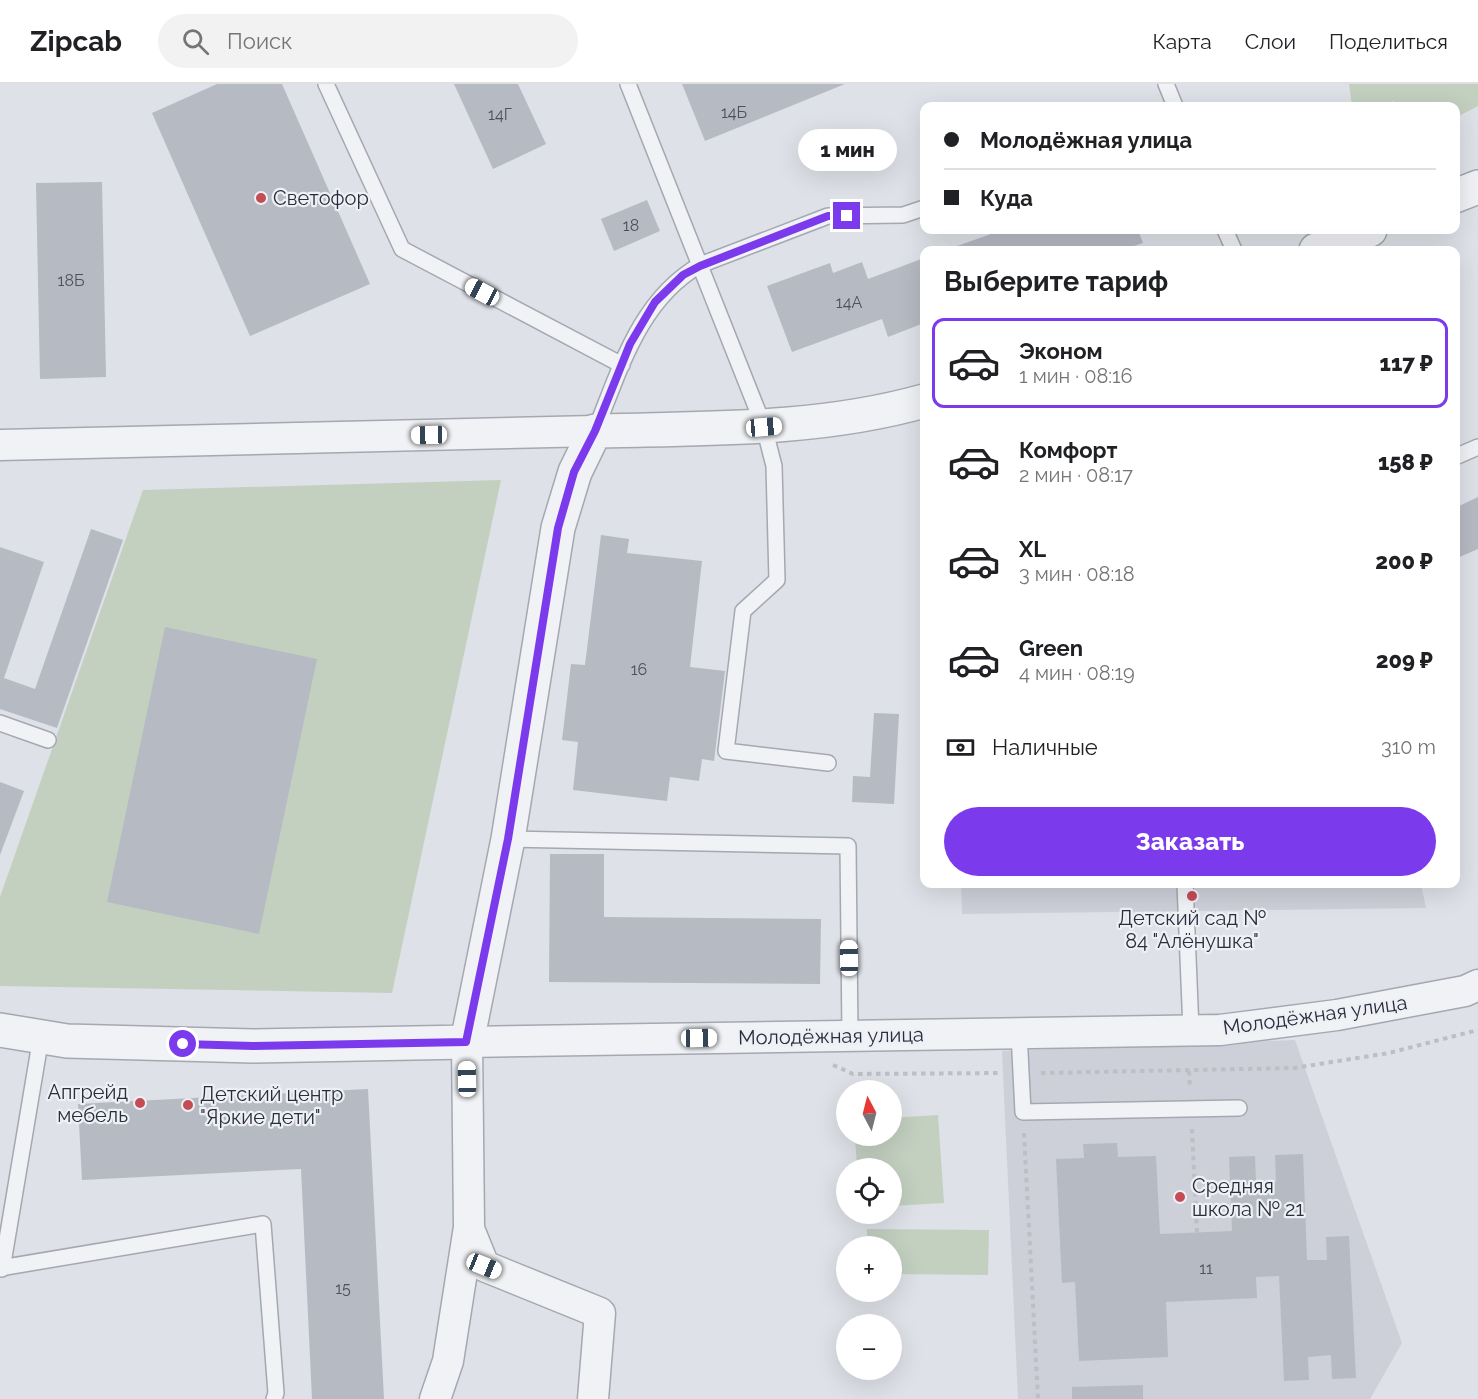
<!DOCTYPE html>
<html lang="ru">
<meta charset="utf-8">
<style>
body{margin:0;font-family:Raleway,sans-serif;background:#f2f2f2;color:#202124;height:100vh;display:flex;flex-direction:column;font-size:22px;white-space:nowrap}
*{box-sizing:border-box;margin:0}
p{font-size:20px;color:#757577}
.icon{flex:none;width:33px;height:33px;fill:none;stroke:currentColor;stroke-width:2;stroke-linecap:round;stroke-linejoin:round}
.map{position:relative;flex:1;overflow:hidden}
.side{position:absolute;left:920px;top:162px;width:540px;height:642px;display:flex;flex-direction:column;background:#fff;border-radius:12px;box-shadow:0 6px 24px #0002}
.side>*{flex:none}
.banner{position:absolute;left:920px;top:18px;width:540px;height:132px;border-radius:12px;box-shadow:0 6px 24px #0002;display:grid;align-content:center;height:132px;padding:0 24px;background:#fff}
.needle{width:39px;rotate:353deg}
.buttons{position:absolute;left:836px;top:996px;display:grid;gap:12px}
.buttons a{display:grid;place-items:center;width:66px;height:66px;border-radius:50%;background:#fff;box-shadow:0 6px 24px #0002;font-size:30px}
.end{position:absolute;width:27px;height:27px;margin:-14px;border:8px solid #7c3aed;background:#fff;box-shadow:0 0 0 3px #fff}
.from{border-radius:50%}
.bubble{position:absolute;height:42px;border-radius:21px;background:#fff;box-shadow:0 6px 24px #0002;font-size:20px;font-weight:800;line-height:42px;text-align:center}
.car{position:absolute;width:18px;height:36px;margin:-18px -9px;border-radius:8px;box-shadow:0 0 4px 2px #0007;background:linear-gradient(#fff 24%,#345 0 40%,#fff 0 76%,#345 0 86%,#fff 0)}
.banner b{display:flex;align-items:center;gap:21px;height:57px;font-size:22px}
.banner b+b{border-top:2px solid #e0e0e0}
.banner i{width:15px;height:15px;background:#202124}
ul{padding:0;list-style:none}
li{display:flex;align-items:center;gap:18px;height:90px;margin:0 12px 9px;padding:0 12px;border:3px solid transparent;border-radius:12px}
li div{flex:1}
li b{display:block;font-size:22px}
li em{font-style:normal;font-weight:800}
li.active{border-color:#7c3aed}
li>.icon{width:54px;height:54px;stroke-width:1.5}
h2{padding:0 24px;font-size:27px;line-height:72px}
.pay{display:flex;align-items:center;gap:15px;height:66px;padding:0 24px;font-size:22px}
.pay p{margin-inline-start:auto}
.button{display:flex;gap:12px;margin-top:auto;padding:12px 24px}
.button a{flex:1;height:69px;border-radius:36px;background:#7c3aed;color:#fff;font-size:24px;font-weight:800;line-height:69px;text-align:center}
header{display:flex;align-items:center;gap:36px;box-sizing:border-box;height:84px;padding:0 30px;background:#fff;border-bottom:2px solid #e0e0e0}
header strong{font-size:28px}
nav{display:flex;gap:33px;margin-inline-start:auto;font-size:21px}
.search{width:420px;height:54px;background:#f2f2f2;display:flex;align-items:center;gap:15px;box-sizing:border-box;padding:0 21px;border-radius:33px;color:#757577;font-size:22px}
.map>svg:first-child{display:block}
</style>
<header>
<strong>Zipcab</strong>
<div class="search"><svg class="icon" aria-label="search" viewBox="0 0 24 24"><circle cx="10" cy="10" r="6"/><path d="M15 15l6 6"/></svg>Поиск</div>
<nav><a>Карта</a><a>Слои</a><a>Поделиться</a></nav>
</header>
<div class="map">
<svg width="1478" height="1315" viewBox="0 0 1478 1315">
<rect width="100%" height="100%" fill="#dee1e7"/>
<!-- built -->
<path fill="#cdd0d9" d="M 961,800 L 1421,800 L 1426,824 L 962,830 Z
M 1295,956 L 1402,1259 L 1370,1315 L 1018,1315 L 1002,967 Z"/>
<!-- green -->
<path fill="#c3d0c0" d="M 1349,0 L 1478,0 L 1478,22 L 1455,34 L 1455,22 L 1404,22 L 1392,17 L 1392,22 L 1352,22 Z
M 501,396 L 392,909 L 0,902 L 0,813 L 143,406 Z
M 938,1031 L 944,1119 L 891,1122 L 891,1084 L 857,1084 L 855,1052 L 891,1052 L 891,1034 Z
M 867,1145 L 989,1146 L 988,1191 L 891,1190 L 891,1162 L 867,1162 Z"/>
<!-- building -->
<path fill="#b6bac3" d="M 217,0 L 282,0 L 370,200 L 250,252 L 152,29 Z
M 454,0 L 518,0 L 546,60 L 493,85 Z
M 682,0 L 845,0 L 705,57 Z
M 102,98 L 106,293 L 40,295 L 36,99 Z
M 647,116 L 660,147 L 614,167 L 601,135 Z
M 1002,146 L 1138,146 L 1143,159 L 1122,166 L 946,166 Z
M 924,174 L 924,239 L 888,253 L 882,235 L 792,268 L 767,202 L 830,179 L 833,189 L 862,178 L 868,195 Z
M 1478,413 L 1478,465 L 1455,475 L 1455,424 Z
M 91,445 L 123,456 L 57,644 L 0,625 L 0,463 L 44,478 L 4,594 L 35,605 Z
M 601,451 L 629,455 L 627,469 L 702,477 L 690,583 L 725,587 L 714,677 L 702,675 L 699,697 L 670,693 L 667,717 L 573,706 L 578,658 L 562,656 L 571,580 L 585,581 Z
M 165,543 L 317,575 L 259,850 L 107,818 Z
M 874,629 L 899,630 L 894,720 L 852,718 L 853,692 L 870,693 Z
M 0,698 L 24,707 L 0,771 Z
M 550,770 L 604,770 L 604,833 L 821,835 L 820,900 L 549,898 Z
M 368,1005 L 384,1315 L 312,1315 L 301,1085 L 82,1096 L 78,1020 Z
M 1117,1059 L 1118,1073 L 1156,1072 L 1160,1150 L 1232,1147 L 1229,1073 L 1255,1072 L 1256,1099 L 1276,1098 L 1275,1071 L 1303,1070 L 1307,1176 L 1327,1176 L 1326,1153 L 1349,1152 L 1356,1294 L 1332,1295 L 1331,1271 L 1308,1273 L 1309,1296 L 1284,1297 L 1279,1192 L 1256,1193 L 1257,1214 L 1166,1218 L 1168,1273 L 1079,1277 L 1075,1198 L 1062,1199 L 1056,1075 L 1084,1074 L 1083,1060 Z
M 1143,1301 L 1143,1315 L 1072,1315 L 1072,1303 Z"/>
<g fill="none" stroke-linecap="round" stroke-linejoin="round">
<defs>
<path id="service" d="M 326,0 L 402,165 L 622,281
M 628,0 L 764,343 L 774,382 L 777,496 L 743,527 L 726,667 L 828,679
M 1166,0 L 1175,22
M 1225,146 L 1234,166
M 595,347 C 620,286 639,216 700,181 L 828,132 L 903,131 L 924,124
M 1455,373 L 1478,363
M 0,639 L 48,656
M 508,755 L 848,762 L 850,952
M 1185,800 L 1191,946
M 1019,949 L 1023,1028 L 1239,1024
M 0,1184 L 263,1140 L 276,1309 L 274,1315
M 2,1185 L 41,953"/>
<path id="minor" d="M 0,361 L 595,347
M 469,1145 L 484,1182 L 600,1229 L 593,1315
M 435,1315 L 448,1277 L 469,1143 L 467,958 L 1220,946 L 1337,931 L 1465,907 L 1478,901"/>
<path id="tertiary" d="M 1455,112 L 1478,103
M 1316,166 L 1370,146
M 0,946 L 67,957 L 253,962 L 467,958 L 508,755 L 558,444 L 575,388 L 595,347 C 706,344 817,347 924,317"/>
</defs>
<!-- service casing -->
<use href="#service" stroke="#a4a8b1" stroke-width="18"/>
<!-- minor casing -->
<use href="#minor" stroke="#a4a8b1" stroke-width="33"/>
<!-- tertiary casing -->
<use href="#tertiary" stroke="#a4a8b1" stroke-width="36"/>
<!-- path -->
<path stroke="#bdbfc5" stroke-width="4" stroke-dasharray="4.5 4.5" stroke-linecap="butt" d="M 833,981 L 853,990 L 1001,989
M 1189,987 L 1190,1005
M 1041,989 L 1294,984 L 1389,969 L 1478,946
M 1192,1045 L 1197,1149
M 1024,1049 L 1038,1315"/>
<!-- service -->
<use href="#service" stroke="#f1f2f5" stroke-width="15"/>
<!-- minor -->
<use href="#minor" stroke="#f1f2f5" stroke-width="30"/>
<!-- tertiary -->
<use href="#tertiary" stroke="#f1f2f5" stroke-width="33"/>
</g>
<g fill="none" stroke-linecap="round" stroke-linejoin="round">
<!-- route -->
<path stroke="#7c3aed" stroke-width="8" d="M 183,960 L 253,962 L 466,958 L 508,755 L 558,444 L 574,388 L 595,347 L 630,260 L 655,218 L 683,191 L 700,182 L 828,132 L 847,132"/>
</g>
<!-- markers -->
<g fill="#c44c54" stroke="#eef0f5" stroke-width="2">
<circle cx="261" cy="114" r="6"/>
<circle cx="1192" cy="812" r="6"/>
<circle cx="140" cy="1019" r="6"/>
<circle cx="188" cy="1021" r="6"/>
<circle cx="1180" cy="1113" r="6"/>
</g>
<g text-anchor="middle" stroke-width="4.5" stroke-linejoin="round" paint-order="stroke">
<!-- number labels -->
<g font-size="16" fill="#4c515e">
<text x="734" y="34">14Б</text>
<text x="500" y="36">14Г</text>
<text x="631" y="147">18</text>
<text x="71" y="202">18Б</text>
<text x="849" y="224">14А</text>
<text x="639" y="591">16</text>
<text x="1206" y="1190">11</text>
<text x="343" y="1210">15</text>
</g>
<!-- poi labels -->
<g font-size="20" fill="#292e3d" stroke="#eef0f5" text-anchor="start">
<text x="273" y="121">Светофор</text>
<text x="1192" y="841" text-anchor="middle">Детский сад №<tspan x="1192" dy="23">84 "Алёнушка"</tspan></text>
<text x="128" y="1015" text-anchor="end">Апгрейд<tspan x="128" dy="23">мебель</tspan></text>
<text x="200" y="1017">Детский центр<tspan x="200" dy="23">"Яркие дети"</tspan></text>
<text x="1192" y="1109">Средняя<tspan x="1192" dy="23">школа № 21</tspan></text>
</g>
<!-- street labels -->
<g font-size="20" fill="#292e3d" stroke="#eef0f5">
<text transform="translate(1315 931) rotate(-8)" y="7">Молодёжная улица</text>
<text transform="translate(831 952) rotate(-1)" y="7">Молодёжная улица</text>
</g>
</g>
</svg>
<div class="buttons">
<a><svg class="needle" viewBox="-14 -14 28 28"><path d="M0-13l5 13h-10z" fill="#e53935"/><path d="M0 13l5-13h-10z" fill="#757577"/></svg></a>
<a><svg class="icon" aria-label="locate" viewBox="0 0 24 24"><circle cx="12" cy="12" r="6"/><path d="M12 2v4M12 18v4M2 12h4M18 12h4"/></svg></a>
<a>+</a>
<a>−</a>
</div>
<i class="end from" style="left:183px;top:960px"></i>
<i class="end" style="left:847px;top:132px"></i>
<div class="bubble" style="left:798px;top:45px;width:99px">1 мин</div>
<i class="car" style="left:482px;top:208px;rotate:298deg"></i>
<i class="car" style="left:764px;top:343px;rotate:85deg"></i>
<i class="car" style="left:429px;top:351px;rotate:269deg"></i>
<i class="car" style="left:849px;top:874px;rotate:359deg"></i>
<i class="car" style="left:699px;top:954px;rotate:89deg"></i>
<i class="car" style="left:467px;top:995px;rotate:359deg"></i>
<i class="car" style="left:484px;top:1182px;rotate:112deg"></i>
<div class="banner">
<b><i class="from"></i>Молодёжная улица</b>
<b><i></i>Куда</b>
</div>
<section class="side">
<h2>Выберите тариф</h2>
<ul>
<li class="active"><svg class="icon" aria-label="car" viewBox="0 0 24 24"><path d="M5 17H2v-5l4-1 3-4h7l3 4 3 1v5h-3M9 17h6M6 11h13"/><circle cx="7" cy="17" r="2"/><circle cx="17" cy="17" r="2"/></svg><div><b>Эконом</b><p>1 мин · 08:16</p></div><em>117 ₽</em></li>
<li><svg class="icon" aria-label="car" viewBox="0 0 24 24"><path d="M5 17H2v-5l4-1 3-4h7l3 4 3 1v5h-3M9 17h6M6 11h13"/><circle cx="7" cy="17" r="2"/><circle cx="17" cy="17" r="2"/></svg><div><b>Комфорт</b><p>2 мин · 08:17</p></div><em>158 ₽</em></li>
<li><svg class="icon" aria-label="car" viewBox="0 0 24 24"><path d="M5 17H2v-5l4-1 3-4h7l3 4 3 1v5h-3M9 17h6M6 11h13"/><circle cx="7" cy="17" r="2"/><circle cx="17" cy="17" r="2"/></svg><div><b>XL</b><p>3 мин · 08:18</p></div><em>200 ₽</em></li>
<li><svg class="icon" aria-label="car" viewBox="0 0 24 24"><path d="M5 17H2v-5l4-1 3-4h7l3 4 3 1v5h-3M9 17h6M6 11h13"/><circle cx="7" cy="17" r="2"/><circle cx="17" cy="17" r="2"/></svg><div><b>Green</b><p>4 мин · 08:19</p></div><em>209 ₽</em></li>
</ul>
<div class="pay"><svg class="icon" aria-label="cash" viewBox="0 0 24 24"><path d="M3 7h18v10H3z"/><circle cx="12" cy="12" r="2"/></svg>Наличные<p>310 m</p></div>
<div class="button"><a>Заказать</a></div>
</section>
</div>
